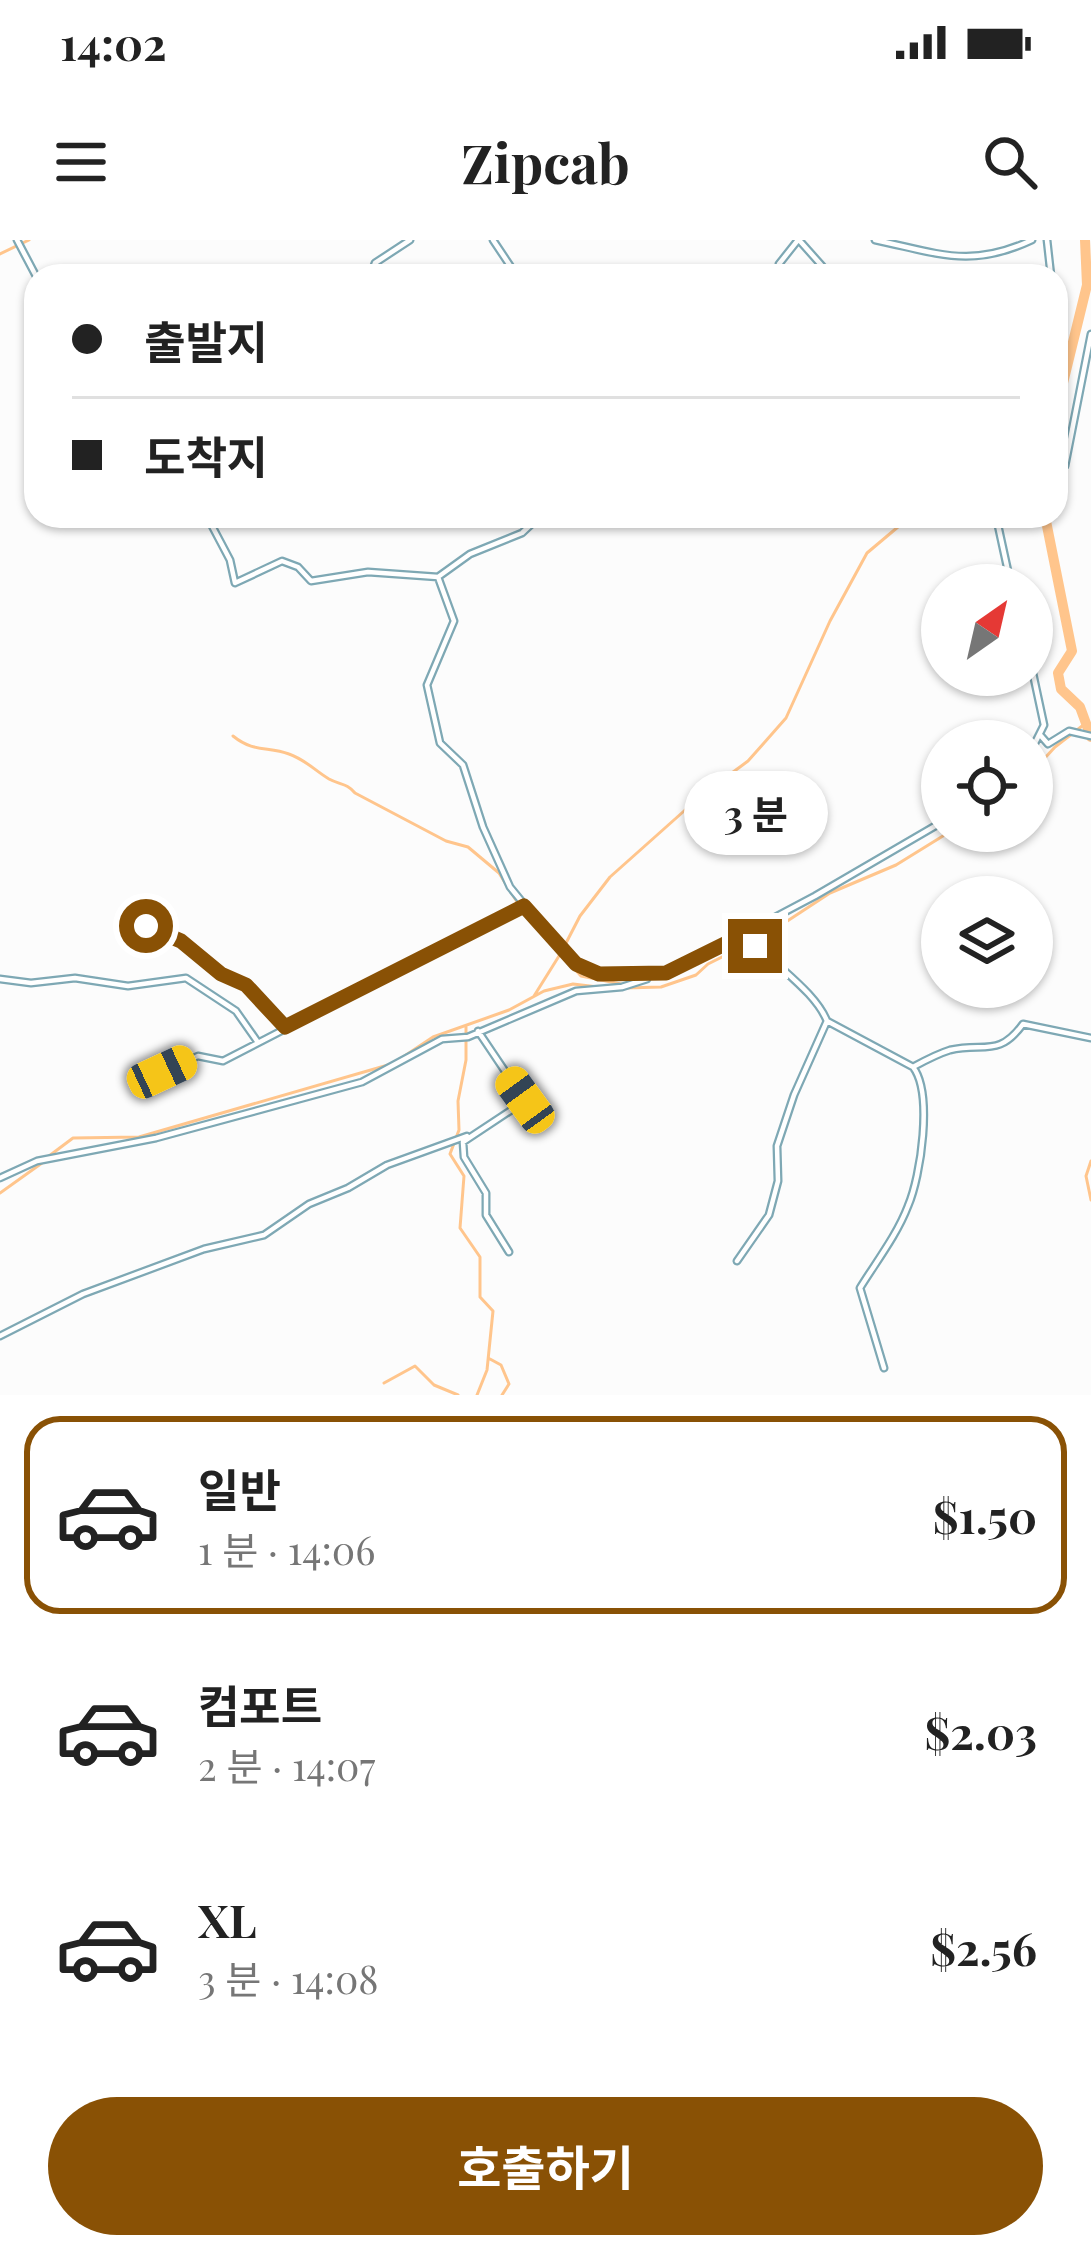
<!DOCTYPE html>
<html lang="ko">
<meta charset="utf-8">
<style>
body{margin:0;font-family:"Playfair Display","Noto Sans KR",serif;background:#f6f6f6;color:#222;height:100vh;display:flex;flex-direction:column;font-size:45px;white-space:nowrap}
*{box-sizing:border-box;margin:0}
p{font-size:39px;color:#767676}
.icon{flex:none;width:66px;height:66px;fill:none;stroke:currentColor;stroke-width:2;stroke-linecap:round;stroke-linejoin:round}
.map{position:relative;height:1155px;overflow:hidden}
.panel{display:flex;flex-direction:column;background:#fff;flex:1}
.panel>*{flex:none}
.top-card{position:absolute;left:24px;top:24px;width:1044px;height:264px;border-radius:36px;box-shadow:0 3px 9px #0004;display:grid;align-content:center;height:264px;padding:0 48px;background:#fff}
.needle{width:78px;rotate:34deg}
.buttons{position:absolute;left:921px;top:324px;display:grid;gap:24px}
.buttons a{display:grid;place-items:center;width:132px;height:132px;border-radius:50%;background:#fff;box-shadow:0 3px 9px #0004;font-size:60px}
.end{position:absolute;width:54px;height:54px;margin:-27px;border:15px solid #895105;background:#fff;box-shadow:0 0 0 6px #fff}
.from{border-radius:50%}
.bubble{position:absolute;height:84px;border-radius:42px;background:#fff;box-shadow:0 3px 9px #0004;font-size:39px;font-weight:700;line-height:84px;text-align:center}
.car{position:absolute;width:36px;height:72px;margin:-36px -18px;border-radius:15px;box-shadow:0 0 9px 3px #0007;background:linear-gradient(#f5c518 24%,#345 0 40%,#f5c518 0 76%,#345 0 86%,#f5c518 0)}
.top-card b{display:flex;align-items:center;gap:42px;height:114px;font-size:45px}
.top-card b+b{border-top:3px solid #e0e0e0}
.top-card i{width:30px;height:30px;background:#222}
ul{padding:21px 0 0;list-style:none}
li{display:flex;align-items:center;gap:36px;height:198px;margin:0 24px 18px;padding:0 24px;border:6px solid transparent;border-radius:36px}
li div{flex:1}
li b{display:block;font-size:45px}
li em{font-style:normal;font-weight:700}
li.on{border-color:#895105}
li>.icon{width:108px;height:108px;stroke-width:1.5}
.button{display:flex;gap:24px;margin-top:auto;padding:24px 48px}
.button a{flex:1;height:138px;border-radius:72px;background:#895105;color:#fff;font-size:48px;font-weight:700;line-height:138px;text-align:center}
.status{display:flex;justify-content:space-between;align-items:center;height:84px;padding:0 60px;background:#fff;direction:ltr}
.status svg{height:33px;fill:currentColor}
header{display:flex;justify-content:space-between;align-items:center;height:156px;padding:0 48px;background:#fff;font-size:54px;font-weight:700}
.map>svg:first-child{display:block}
</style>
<div class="status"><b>14:02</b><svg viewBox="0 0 49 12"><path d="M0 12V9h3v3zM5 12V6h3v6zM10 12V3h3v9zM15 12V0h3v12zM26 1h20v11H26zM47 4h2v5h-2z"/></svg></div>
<header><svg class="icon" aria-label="menu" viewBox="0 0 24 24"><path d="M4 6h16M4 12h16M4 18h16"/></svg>Zipcab<svg class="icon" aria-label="search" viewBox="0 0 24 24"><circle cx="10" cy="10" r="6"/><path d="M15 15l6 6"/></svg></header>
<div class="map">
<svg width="1091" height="1155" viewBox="0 0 1091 1155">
<rect width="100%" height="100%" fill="#fcfcfc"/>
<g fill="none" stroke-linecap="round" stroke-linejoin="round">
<!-- stream -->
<path stroke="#ffc58c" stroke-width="3" d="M 0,14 L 29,0
M 1056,103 L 1073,104
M 233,496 C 254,513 268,506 289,514 C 306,520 314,530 329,539 C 340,545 347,543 355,553 L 446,601 L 468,607 L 499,633 L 519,665
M 1032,532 L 1055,507 L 1086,483
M 522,670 L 581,736 L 621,744
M 565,705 L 580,676 L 610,637 L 702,555 L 748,521 L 786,478 L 830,381 L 867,313 L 911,276
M 625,748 L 661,747 L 696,735 L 708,724 L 766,695 L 830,653 L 896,625 L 951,591
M 534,756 L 559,716
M 466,787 L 466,820 L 458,861 L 459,890 L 450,914 L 464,936 L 460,988 L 480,1017 L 480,1057 L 493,1071 L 487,1130 L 477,1155
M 397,821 L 433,797 L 509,770 L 544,751 L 573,744 L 598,747
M 49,916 L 73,898 L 139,897 L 388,825
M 1091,921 L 1086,936 L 1091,960
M 0,953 L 42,923
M 490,1119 L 501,1125 L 509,1144 L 502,1155
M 384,1143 L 415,1126 L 434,1145 L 458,1155"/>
<!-- river -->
<path stroke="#ffc58c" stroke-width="10" d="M 1056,156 L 1062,147 L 1087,45 L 1085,0
M 1045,276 L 1072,411 L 1058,433 L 1061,449 L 1080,467 L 1091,497"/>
<defs>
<path id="minor" d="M 17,0 L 36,36
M 493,0 L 517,36
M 799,0 L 831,36
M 875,0 C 938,13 970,29 1032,0
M 1047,0 L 1051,36
M 370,36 L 375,23 L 410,0
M 784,36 L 779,24 L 798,0
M 1065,226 L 1091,94
M 211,276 L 211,284 L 230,320 L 235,343 L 282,321 L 298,327 L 311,341 L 368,332 L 438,337 L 470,314 L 522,293 L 540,276
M 996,276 L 1011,345
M 438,337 L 454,381 L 427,445 L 440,503 L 463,525 L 483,587 L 510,647 L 559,707 L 584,731 L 639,736 L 677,729 L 815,656 L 942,582
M 1032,429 L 1044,485 L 1032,509
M 1041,496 L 1048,504 L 1069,491 L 1091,496
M 133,689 L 146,686 L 189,706 L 221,733 L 250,748 L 283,786
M 0,739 L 31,743 L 75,738 L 128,746 L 186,738 L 236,771 L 257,801
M 827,781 L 913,827 C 924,821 937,814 950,810 C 984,802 998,818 1023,784 L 1091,798
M 478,791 L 525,861 L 463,902 L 464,917 L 486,953 L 486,975 L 509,1012
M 162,832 L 198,816 L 223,821 L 523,666
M 0,938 L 37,921 L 156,898 L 362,842 L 442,799 L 468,797 L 576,751 L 622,747 L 647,739
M 737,1021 L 769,975 L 778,941 L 777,906 L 794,855 L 827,781 C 812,744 755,715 751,691
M 0,1096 L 83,1054 L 204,1009 L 264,995 L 309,964 L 348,948 L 387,925 L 467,896
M 884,1128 L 860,1048 C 876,1022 897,995 908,966 C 921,936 933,853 913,827"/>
</defs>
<!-- minor casing -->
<use href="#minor" stroke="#7ea8b4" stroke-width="9"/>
<!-- minor -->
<use href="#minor" stroke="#fff" stroke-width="4.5"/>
</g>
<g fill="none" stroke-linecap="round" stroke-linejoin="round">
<!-- route -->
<path stroke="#895105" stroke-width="15" d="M 146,686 L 181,701 L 221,734 L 246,745 L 285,787 L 524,666 L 576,724 L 599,734 L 666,733 L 751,691 L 755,706"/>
</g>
</svg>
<div class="buttons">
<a><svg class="needle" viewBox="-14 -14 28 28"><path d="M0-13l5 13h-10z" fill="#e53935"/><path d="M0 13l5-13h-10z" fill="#767676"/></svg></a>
<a><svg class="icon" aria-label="locate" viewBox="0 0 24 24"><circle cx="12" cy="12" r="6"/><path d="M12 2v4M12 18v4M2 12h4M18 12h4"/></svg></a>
<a><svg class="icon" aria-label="layers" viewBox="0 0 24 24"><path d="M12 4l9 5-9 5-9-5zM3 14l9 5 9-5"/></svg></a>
</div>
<i class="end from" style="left:146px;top:686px"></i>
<i class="end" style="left:755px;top:706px"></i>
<div class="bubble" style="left:684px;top:531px;width:144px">3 분</div>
<i class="car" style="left:162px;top:832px;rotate:65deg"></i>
<i class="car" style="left:525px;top:860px;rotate:324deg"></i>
<div class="top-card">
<b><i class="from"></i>출발지</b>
<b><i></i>도착지</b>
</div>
</div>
<section class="panel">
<ul>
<li class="on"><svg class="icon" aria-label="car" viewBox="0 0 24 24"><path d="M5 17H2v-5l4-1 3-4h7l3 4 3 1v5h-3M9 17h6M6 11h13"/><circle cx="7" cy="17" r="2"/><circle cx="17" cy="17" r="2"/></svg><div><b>일반</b><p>1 분 · 14:06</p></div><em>$1.50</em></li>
<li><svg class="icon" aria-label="car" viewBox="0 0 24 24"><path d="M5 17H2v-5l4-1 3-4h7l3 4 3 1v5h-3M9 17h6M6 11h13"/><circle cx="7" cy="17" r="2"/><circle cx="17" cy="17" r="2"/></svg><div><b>컴포트</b><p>2 분 · 14:07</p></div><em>$2.03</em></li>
<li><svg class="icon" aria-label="car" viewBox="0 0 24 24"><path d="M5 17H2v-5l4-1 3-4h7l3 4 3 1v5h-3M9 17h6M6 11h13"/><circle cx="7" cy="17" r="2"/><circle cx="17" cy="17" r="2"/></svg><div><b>XL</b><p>3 분 · 14:08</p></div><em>$2.56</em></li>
</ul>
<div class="button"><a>호출하기</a></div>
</section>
